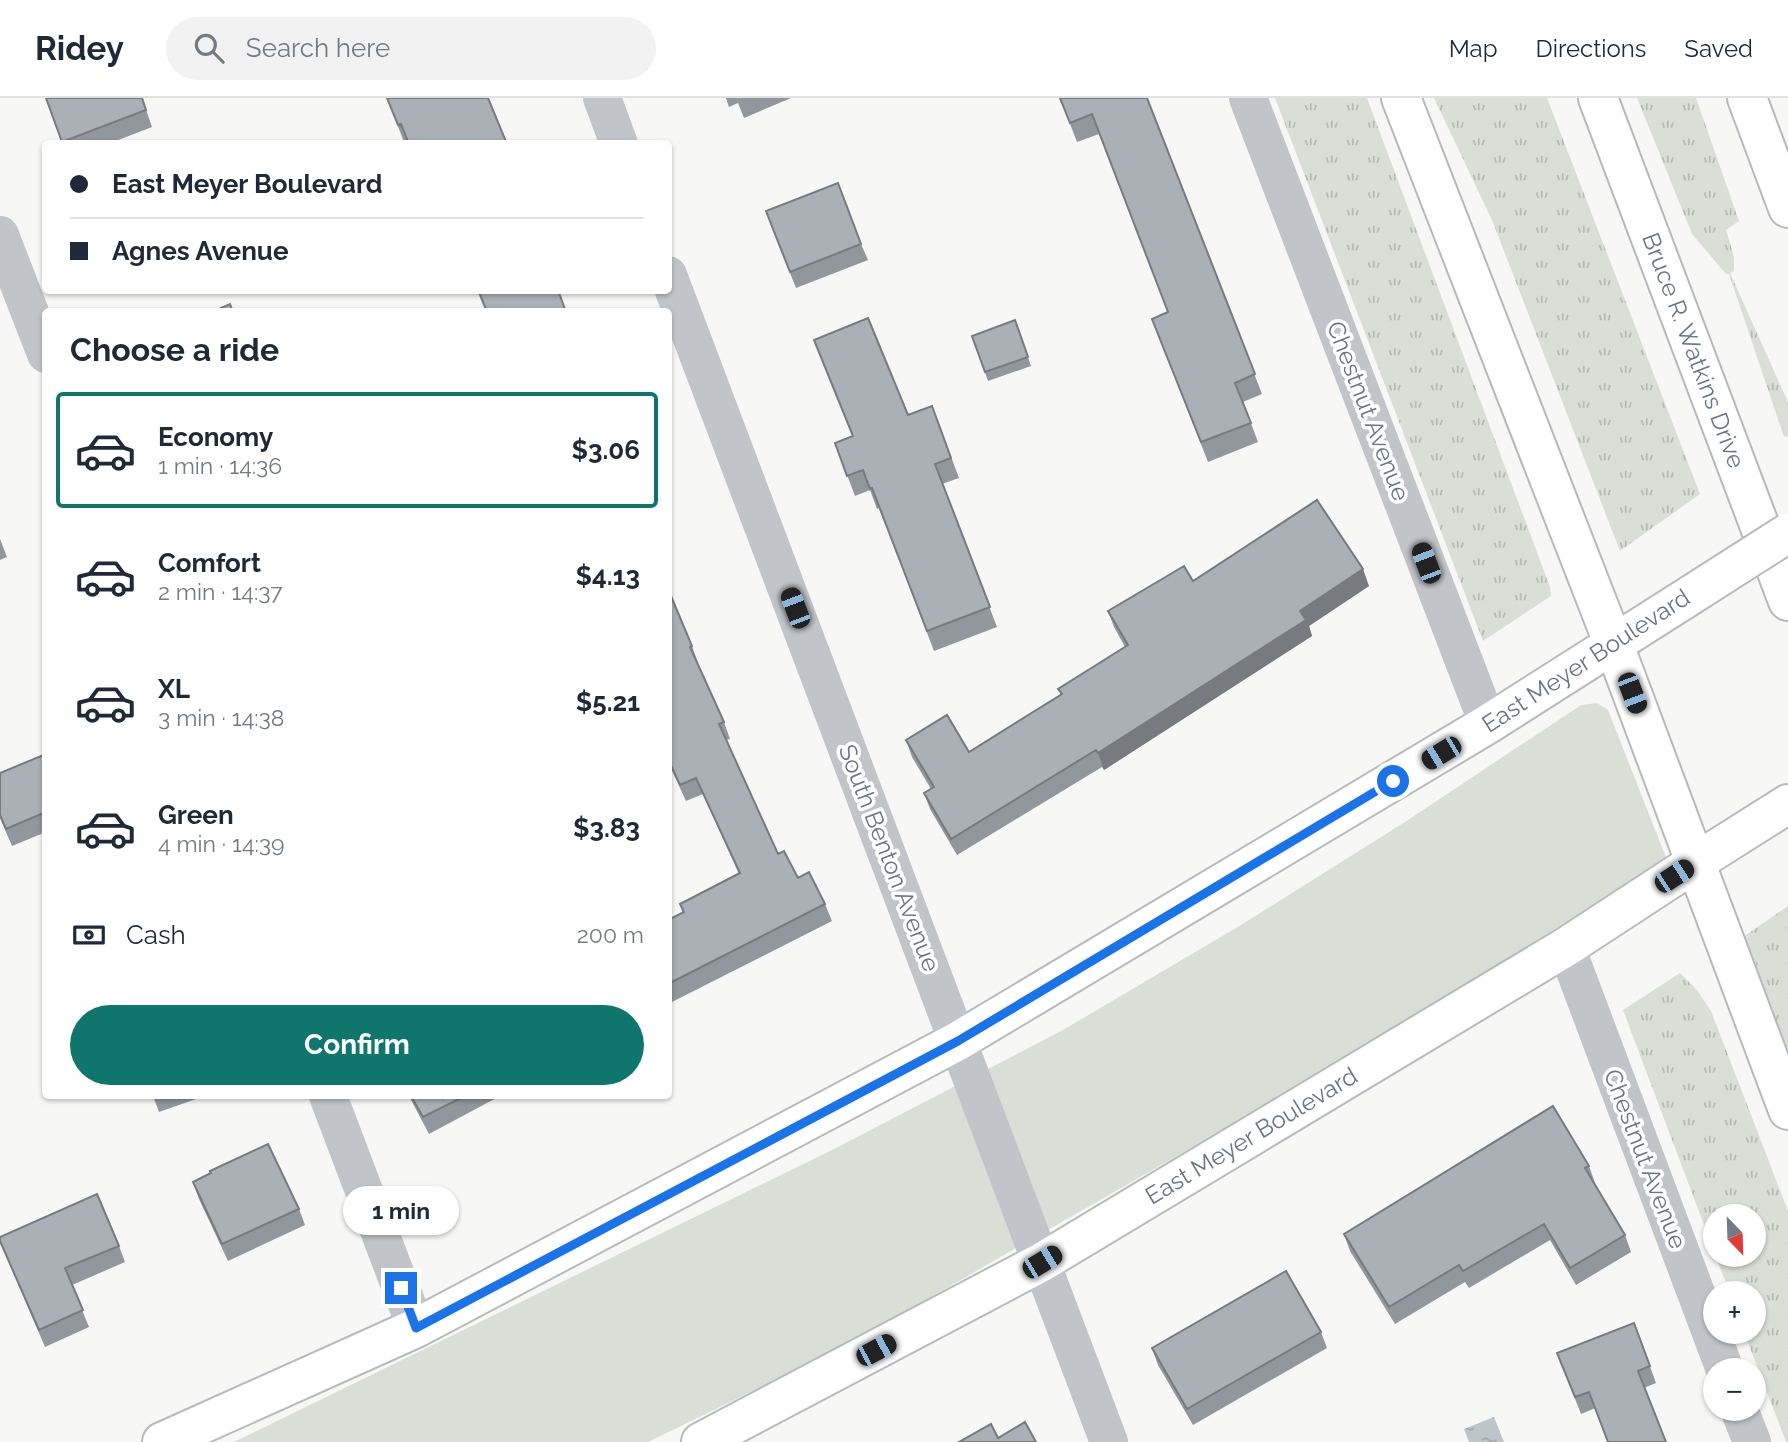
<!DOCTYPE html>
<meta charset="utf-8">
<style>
body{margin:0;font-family:Raleway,sans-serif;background:#f2f2f3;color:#1f2937;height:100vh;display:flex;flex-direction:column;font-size:26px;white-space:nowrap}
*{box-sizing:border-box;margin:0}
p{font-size:23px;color:#747a83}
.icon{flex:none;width:38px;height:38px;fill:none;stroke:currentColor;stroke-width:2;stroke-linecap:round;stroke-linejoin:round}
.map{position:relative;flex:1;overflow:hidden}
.panel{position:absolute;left:42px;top:210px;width:630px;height:791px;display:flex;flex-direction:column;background:#fff;border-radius:7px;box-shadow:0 2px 5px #0004}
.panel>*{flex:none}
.banner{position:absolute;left:42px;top:42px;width:630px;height:154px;border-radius:7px;box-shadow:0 2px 5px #0004;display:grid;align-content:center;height:154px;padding:0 28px;background:#fff}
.needle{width:46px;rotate:157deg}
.fabs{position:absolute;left:1703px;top:1106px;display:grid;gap:14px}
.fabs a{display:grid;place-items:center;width:63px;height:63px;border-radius:50%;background:#fff;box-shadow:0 2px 5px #0004;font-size:35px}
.end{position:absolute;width:32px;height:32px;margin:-16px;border:9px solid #1a73e8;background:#fff;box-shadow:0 0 0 4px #fff}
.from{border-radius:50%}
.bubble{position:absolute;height:49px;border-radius:24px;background:#fff;box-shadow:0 2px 5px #0004;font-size:23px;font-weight:700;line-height:49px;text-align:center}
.car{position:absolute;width:21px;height:42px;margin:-21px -10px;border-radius:9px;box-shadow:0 0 5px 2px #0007;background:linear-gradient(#222 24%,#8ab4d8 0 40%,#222 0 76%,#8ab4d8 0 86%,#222 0)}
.banner b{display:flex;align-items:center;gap:24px;height:66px;font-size:26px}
.banner b+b{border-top:2px solid #e0e1e3}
.banner i{width:18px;height:18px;background:#1f2937}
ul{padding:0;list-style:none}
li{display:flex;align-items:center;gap:21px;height:116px;margin:0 14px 10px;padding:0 14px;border:4px solid transparent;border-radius:7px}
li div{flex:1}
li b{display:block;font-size:26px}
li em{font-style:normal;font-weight:700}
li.current{border-color:#0f766e}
li>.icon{width:63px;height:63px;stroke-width:1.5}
h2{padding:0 28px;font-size:32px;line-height:84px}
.pay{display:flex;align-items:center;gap:18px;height:77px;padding:0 28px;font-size:26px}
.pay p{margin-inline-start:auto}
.cta{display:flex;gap:14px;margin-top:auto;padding:14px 28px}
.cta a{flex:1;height:80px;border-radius:42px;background:#0f766e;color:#fff;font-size:28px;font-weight:700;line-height:80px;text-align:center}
header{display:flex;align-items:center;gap:42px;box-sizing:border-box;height:98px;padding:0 35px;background:#fff;border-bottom:2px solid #e0e1e3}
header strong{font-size:33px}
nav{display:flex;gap:38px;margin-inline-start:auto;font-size:24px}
.search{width:490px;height:63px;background:#f2f2f3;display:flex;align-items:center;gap:18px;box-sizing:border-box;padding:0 24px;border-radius:38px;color:#747a83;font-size:26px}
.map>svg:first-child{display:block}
</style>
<header>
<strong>Ridey</strong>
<div class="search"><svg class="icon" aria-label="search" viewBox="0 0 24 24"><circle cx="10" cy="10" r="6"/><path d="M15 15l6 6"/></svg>Search here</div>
<nav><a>Map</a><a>Directions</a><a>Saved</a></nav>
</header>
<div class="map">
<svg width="1788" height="1344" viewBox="0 0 1788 1344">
<defs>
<pattern id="grass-tufts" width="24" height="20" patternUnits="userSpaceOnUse" patternTransform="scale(1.75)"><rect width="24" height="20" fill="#d9ded6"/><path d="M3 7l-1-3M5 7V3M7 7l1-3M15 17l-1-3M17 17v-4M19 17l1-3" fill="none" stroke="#b4b9b3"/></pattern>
<pattern id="water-ripples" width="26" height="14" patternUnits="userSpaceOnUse" patternTransform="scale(1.75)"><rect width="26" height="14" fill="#bcc5ca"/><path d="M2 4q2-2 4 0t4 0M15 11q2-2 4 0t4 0" fill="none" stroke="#9da5aa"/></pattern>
</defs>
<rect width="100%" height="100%" fill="#f7f8f5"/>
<!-- grass -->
<path fill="url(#grass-tufts)" d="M 1275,0 L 1367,0 L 1550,489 L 1551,498 L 1483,543 Z
M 1434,0 L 1547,0 L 1700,396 L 1620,453 L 1492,122 Z
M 1637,0 L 1696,0 L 1739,123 L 1726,132 L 1734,159 L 1734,173 L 1730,175 L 1788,304 L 1788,338 L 1784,339 L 1729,176 L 1726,176 L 1692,136 Z
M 1788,808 L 1788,959 L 1743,839 Z
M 1680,875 L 1697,892 L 1711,913 L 1788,1113 L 1788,1344 L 1786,1344 L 1744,1234 L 1754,1234 L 1754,1195 L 1730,1195 L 1715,1157 L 1754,1157 L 1754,1118 L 1715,1118 L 1715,1156 L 1623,912 Z"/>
<!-- park -->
<path fill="#d9ded6" d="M 1597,605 L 1608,612 L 1667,762 L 1320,976 L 849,1246 L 648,1344 L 234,1344 L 832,1052 L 1063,932 L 1241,827 L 1405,724 L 1581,607 Z"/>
<!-- water -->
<path fill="url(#water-ripples)" d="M 1494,1319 L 1504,1344 L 1469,1344 L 1464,1331 Z"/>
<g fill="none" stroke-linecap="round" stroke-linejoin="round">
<defs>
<g id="major">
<path d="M 162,1344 L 416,1230 L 958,943 L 1488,626 L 1683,502"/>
<path id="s1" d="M 701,1344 L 1042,1164 L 1566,849 L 1696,764 L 1788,706"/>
</g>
<g id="highway">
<path d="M 1401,0 L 1614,547 L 1788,1012"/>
<path id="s2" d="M 1598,0 L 1788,503"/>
<path d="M 1747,0 L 1788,110"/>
</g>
</defs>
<!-- major casing -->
<use href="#major" stroke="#b7babe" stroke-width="42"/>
<!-- highway casing -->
<use href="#highway" stroke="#b6b9bc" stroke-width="42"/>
<!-- minor -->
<path stroke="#c1c4c8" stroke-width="38" d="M 602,0 L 619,46
M 1248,0 L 1488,626
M 0,137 L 46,256
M 668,177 L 1109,1344
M 1566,849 L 1725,1272
M 328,998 L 416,1230
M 1739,1311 L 1752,1344"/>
<!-- major -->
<use href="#major" stroke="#fff" stroke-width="38"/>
<!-- highway -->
<use href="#highway" stroke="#fff" stroke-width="38"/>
<defs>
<path id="major-bridge" d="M 1683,502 L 1788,435"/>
</defs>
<!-- major-bridge casing -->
<use href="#major-bridge" stroke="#b7babe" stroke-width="42" stroke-linecap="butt"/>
<!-- major-bridge -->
<use href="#major-bridge" stroke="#fff" stroke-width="38"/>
</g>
<!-- wall -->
<path fill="#92979d" d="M 46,0 L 142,0 L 152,29 L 108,46 L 63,46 Z
M 387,0 L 488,0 L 507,46 L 408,46 L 407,43 L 404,44 Z
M 726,0 L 791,0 L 744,20 L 738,5 L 729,9 Z
M 1060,0 L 1147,0 L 1262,296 L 1243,304 L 1258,344 L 1208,364 L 1152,221 L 1168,214 L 1099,36 L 1077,44 Z
M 772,130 L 861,146 L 868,162 L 796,190 Z
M 1015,222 L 1031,268 L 988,283 L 972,238 Z
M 814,242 L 908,317 L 932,308 L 959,380 L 942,386 L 997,529 L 934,553 L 879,410 L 877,411 L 870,392 L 855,398 L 835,345 L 853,339 Z
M 0,441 L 7,459 L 0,462 Z
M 1193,483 L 1369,488 L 1309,528 L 1312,538 L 1104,672 L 1102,669 L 957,757 L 930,711 L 924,695 L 931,691 L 912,659 L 906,642 L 969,654 L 1061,597 L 1058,591 L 1125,549 L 1114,529 L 1108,513 Z
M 668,491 L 692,548 L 698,565 L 697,565 L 724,624 L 730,641 L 726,642 L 778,756 L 798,780 L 825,806 L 832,823 L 668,906 L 668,822 L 683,815 L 680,806 L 739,776 L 703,696 L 686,703 L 668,664 Z
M 46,656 L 46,734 L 12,748 L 0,720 L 0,675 Z
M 153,998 L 198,998 L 199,1000 L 159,1014 Z
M 409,998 L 500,998 L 429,1036 Z
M 1589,1068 L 1595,1085 L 1594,1085 L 1625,1137 L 1631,1154 L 1576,1187 L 1550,1142 L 1469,1190 L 1465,1184 L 1395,1226 L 1350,1153 L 1344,1136 Z
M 193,1084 L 299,1111 L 305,1127 L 228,1163 L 199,1101 Z
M 0,1144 L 119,1148 L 125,1164 L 72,1187 L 89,1229 L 45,1249 Z
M 1634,1225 L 1656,1285 L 1581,1316 L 1557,1255 Z
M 1321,1234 L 1327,1250 L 1193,1327 L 1158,1267 L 1152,1250 Z"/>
<!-- shaded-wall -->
<path fill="#777b7f" d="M 1363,471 L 1369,488 L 1309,528 L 1312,538 L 1104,672 L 1098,655 L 1300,513 Z"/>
<!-- building -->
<path fill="#aab0b6" stroke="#777b7f" stroke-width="2" d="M 46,0 L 142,0 L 146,12 L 62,44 Z
M 387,0 L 488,0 L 507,46 L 409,46 L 401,26 L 398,27 Z
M 1060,0 L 1147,0 L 1255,276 L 1235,285 L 1251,325 L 1201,344 L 1152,221 L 1168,214 L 1092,16 L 1070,25 Z
M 838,85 L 861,146 L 790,174 L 766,113 Z
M 478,192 L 558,192 L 566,214 L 487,214 Z
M 230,206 L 233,214 L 212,214 Z
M 868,220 L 908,317 L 932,308 L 951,360 L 935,366 L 990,509 L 927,533 L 872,390 L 870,391 L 863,372 L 847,378 L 835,345 L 853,338 L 814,242 Z
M 1015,222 L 1028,259 L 985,274 L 972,238 Z
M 1317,402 L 1363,471 L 1300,513 L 1306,522 L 1098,655 L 1096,652 L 951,741 L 924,695 L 934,689 L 906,642 L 947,617 L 969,654 L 1062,596 L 1058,591 L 1128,547 L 1108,513 L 1184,468 L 1193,483 Z
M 668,491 L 692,548 L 690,549 L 724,624 L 719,626 L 778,756 L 784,753 L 798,780 L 809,774 L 825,806 L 668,886 L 668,822 L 684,814 L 680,806 L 740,775 L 696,680 L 680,687 L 668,661 Z
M 46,656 L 46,714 L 6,731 L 0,717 L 0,675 Z
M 411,998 L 465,998 L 423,1019 Z
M 1553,1008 L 1589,1068 L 1585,1070 L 1625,1137 L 1570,1170 L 1544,1126 L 1463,1173 L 1459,1167 L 1389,1209 L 1344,1136 Z
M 268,1046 L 299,1111 L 222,1146 L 193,1084 L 211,1075 L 210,1073 Z
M 97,1096 L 119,1148 L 65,1170 L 83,1212 L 39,1232 L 0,1143 L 0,1139 Z
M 1286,1173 L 1321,1234 L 1187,1311 L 1152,1250 Z
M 1634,1225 L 1650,1268 L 1638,1273 L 1666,1344 L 1608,1344 L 1589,1294 L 1575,1299 L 1557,1255 Z
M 1025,1324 L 1036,1344 L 959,1344 L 991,1326 L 998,1340 Z"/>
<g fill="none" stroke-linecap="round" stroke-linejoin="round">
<!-- route -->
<path stroke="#1a73e8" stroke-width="9" d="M 401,1190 L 416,1230 L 958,943 L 1393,683"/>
</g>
<g text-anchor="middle" stroke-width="7" stroke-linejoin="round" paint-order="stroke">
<!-- street labels -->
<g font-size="24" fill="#697684" stroke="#fff">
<text dy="8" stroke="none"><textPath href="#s2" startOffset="270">Bruce R. Watkins Drive</textPath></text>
<text transform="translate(1368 313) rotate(69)" y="8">Chestnut Avenue</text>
<text transform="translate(1586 563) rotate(-33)" y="8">East Meyer Boulevard</text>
<text transform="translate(889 760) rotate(69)" y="8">South Benton Avenue</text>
<text dy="8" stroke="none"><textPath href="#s1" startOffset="630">East Meyer Boulevard</textPath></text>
<text transform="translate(1645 1061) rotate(69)" y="8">Chestnut Avenue</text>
</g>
</g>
</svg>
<div class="fabs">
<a><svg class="needle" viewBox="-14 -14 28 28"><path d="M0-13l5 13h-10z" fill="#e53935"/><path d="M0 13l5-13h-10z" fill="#747a83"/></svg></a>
<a>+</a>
<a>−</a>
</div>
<i class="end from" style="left:1393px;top:683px"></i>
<i class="end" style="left:401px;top:1190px"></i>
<div class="bubble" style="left:343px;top:1088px;width:116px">1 min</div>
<i class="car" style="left:1426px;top:465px;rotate:339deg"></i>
<i class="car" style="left:795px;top:510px;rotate:339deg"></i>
<i class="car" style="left:1632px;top:595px;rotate:159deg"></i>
<i class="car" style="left:1441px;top:655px;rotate:239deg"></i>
<i class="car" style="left:1674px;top:778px;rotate:57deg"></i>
<i class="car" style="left:1042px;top:1164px;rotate:59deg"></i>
<i class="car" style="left:876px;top:1252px;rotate:62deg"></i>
<div class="banner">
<b><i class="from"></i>East Meyer Boulevard</b>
<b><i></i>Agnes Avenue</b>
</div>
<section class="panel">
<h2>Choose a ride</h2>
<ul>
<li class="current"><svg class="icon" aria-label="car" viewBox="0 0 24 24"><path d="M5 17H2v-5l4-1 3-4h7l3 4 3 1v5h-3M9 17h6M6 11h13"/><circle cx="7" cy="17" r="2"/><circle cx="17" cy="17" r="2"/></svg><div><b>Economy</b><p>1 min · 14:36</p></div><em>$3.06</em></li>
<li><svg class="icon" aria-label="car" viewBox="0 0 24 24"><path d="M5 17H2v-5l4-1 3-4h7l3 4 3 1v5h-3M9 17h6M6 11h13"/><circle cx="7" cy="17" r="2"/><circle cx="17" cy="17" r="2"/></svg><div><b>Comfort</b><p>2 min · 14:37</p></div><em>$4.13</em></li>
<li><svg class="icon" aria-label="car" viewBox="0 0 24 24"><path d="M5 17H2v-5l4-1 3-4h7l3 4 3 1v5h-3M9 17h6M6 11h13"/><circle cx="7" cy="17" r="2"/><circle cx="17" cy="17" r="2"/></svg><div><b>XL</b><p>3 min · 14:38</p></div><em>$5.21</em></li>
<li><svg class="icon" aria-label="car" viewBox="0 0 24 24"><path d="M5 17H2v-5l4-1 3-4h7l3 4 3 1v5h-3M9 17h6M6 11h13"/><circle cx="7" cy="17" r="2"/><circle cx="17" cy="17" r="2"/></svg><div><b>Green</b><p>4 min · 14:39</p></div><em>$3.83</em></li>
</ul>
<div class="pay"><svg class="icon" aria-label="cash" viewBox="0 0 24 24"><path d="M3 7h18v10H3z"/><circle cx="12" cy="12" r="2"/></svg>Cash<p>200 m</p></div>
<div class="cta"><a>Confirm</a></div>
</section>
</div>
